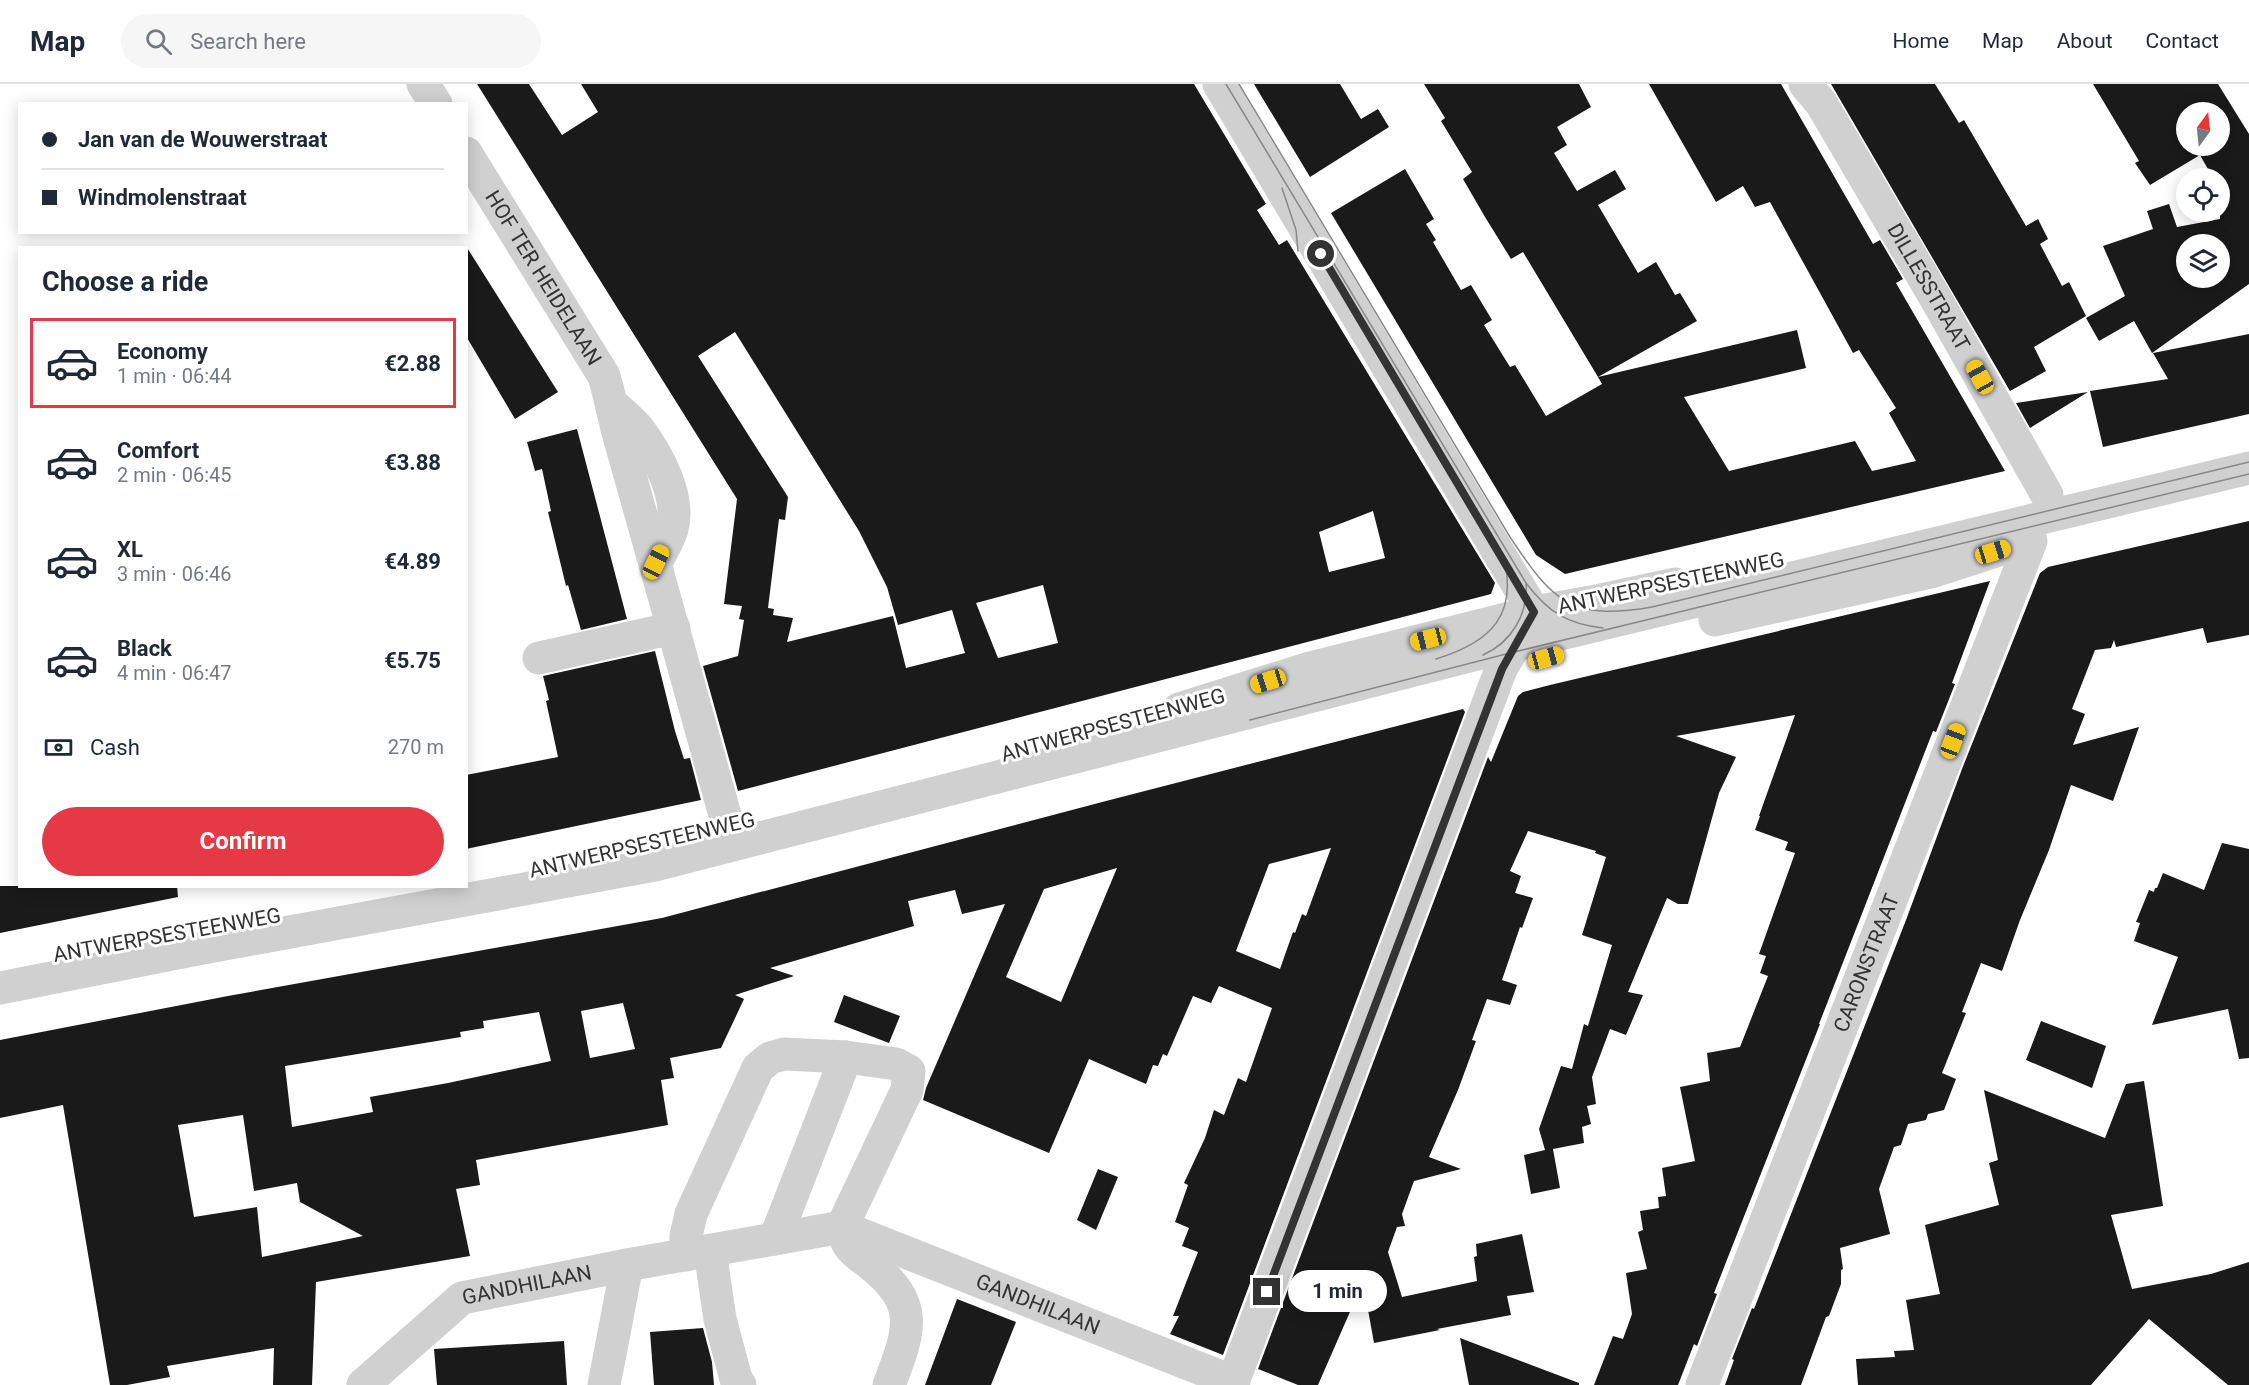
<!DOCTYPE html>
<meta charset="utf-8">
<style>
body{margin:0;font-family:Roboto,sans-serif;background:#f6f6f7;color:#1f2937;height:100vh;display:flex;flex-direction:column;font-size:22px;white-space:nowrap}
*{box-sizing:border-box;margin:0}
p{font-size:20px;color:#747a83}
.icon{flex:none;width:33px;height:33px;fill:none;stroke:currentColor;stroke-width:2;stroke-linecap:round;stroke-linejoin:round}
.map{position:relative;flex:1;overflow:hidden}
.sheet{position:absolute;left:18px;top:162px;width:450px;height:642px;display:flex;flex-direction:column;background:#fff;border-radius:0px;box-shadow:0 3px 15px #0003}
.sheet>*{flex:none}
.guide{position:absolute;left:18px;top:18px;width:450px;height:132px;border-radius:0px;box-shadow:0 3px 15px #0003;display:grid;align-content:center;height:132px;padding:0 24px;background:#fff}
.needle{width:39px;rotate:15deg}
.tools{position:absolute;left:2176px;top:18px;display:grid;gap:12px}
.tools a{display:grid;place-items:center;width:54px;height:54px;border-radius:50%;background:#fff;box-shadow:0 3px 15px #0003;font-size:30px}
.end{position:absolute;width:27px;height:27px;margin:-14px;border:8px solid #333;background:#fff;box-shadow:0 0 0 3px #fff}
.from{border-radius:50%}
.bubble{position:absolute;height:42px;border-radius:21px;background:#fff;box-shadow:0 3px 15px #0003;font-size:20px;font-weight:700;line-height:42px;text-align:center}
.car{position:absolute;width:18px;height:36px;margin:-18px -9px;border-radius:8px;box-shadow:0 0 4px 2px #0007;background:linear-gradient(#f5c518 24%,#345 0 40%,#f5c518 0 76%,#345 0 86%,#f5c518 0)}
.guide b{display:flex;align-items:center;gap:21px;height:57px;font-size:22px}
.guide b+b{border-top:2px solid #e0e1e3}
.guide i{width:15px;height:15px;background:#1f2937}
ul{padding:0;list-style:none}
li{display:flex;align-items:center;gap:18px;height:90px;margin:0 12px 9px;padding:0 12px;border:3px solid transparent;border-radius:0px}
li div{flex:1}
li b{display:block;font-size:22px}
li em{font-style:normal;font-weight:700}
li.current{border-color:#e63946}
li>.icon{width:54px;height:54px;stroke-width:1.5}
h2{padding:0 24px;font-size:27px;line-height:72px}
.pay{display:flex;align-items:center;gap:15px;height:66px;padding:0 24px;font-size:22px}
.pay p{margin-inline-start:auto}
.primary-button{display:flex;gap:12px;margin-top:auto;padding:12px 24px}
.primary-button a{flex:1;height:69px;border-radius:36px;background:#e63946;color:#fff;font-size:24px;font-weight:700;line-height:69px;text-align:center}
header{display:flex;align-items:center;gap:36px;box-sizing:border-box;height:84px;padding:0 30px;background:#fff;border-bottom:2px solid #e0e1e3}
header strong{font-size:28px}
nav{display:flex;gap:33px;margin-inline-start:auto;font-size:21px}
.search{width:420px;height:54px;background:#f6f6f7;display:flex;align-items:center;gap:15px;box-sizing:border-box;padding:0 21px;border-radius:33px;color:#747a83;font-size:22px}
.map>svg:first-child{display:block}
</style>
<header>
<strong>Map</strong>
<div class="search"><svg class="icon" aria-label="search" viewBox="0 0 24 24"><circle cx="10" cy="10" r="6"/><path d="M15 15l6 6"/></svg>Search here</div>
<nav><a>Home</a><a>Map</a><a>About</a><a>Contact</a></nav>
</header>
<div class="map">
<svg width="2249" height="1301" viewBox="0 0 2249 1301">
<rect width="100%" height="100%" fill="#fff"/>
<!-- building -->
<path fill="#1a1a1a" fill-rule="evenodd" d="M 477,0 L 529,0 L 562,51 L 598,28 L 581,0 L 1194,0 L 1266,120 L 1257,126 L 1279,161 L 1287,156 L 1495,499 L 1491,510 L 738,707 L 703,582 L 738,572 L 744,536 L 739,535 L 742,522 L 724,520 L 737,415 ZM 735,248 L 859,447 L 887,503 L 898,541 L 952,526 L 965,569 L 906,584 L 893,532 L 787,558 L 793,534 L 773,531 L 774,525 L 768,524 L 779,435 L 785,436 L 788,413 L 698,272 ZM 1373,427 L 1385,474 L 1329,488 L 1319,448 ZM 1043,501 L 1058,559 L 998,574 L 976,519 Z
M 1254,0 L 1340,0 L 1361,35 L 1378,25 L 1389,43 L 1310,93 Z
M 1424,0 L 1579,0 L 1591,23 L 1557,43 L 1567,61 L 1554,69 L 1577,107 L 1615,86 L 1626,105 L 1598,121 L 1638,189 L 1656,178 L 1675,211 L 1680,209 L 1697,237 L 1598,293 L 1523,168 L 1511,175 L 1485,133 L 1463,95 L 1472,88 L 1441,37 L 1445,34 Z
M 1649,0 L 1781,0 L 1873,160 L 1880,156 L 1903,195 L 1896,199 L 2005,387 L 1565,490 L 1536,471 L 1331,129 L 1405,85 L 1434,135 L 1426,140 L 1436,156 L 1433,158 L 1461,206 L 1471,201 L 1492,236 L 1484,241 L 1510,283 L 1515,281 L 1546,332 L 1602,300 L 1598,293 L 1797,246 L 1806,284 L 1684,313 L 1729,387 L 1855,357 L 1872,387 L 1916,377 L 1889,329 L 1896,324 L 1859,266 L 1853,269 L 1770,118 L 1755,123 L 1743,102 L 1716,118 Z
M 1831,0 L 1935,0 L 1959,39 L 1964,36 L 2026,142 L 2038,135 L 2048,155 L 2040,160 L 2062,202 L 2069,198 L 2086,232 L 2034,263 L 2046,287 L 2010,307 Z
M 2093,0 L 2218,0 L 2249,50 L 2249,200 L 2152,269 L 2134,237 L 2099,257 L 2086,234 L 2125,212 L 2103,162 L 2153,145 L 2147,127 L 2169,120 L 2177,143 L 2220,135 L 2220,94 L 2213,94 L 2200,71 L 2150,101 L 2135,79 L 2139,77 ZM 2187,28 L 2220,28 L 2220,62 L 2187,62 ZM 2187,160 L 2220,160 L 2220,194 L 2187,194 Z
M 466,162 L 558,308 L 515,335 L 466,252 Z
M 2249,250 L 2249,330 L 2103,363 L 2090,307 L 2168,295 L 2153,269 Z
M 2088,308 L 2030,344 L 2016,319 Z
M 577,345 L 627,535 L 581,546 L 568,501 L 566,502 L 548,428 L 551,427 L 542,385 L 535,387 L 527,358 Z
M 2249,437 L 2249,551 L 2207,559 L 2203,544 L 2116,563 L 2114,556 L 2111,564 L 2095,566 L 2072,625 L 2085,630 L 2073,661 L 2139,643 L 2113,717 L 2071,701 L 2049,766 L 2020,836 L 2002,887 L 1981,879 L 1962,928 L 1966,929 L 1942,989 L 1956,995 L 1944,1026 L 1928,1030 L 1926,1036 L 1908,1040 L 1901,1061 L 1894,1063 L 1879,1105 L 1890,1150 L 1840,1164 L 1843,1185 L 1841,1186 L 1841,1200 L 1829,1232 L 1826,1233 L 1801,1301 L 1725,1301 L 1734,1276 L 1732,1275 L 1752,1224 L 1754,1225 L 1906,836 L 1962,685 L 2040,489 L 2048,483 Z
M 1990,497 L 1952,599 L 1955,600 L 1936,648 L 1933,647 L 1828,917 L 1819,940 L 1820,940 L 1730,1168 L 1714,1209 L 1717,1210 L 1697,1262 L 1694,1260 L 1678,1301 L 1594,1301 L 1613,1252 L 1623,1255 L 1632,1230 L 1626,1189 L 1647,1185 L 1638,1148 L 1643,1146 L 1640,1127 L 1659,1124 L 1658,1113 L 1666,1112 L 1662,1084 L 1695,1077 L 1680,1003 L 1710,997 L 1707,969 L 1740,963 L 1768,892 L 1760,889 L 1766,872 L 1759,870 L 1795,769 L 1785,766 L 1788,758 L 1755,746 L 1760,732 L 1759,732 L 1795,631 L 1676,652 L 1736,673 L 1719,709 L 1688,820 L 1678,820 L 1667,814 L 1628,908 L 1643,911 L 1626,951 L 1610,945 L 1592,993 L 1596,1020 L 1587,1022 L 1591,1040 L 1582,1043 L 1584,1059 L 1553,1065 L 1560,1104 L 1531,1110 L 1524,1071 L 1545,1066 L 1539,1045 L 1561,982 L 1572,985 L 1584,940 L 1588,942 L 1612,861 L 1582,851 L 1606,773 L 1595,769 L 1596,767 L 1528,747 L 1510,787 L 1521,792 L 1515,809 L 1533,814 L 1522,844 L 1520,843 L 1502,896 L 1517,901 L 1510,921 L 1487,915 L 1472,956 L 1476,957 L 1458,1006 L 1429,1073 L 1461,1085 L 1414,1097 L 1402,1130 L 1405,1142 L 1397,1143 L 1388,1168 L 1402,1213 L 1477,1197 L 1474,1173 L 1477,1172 L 1476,1160 L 1522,1150 L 1534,1208 L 1507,1212 L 1511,1231 L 1437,1245 L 1440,1246 L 1374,1259 L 1363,1198 L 1318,1301 L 1298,1301 L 1258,1285 L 1488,673 L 1491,678 L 1518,612 L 1523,608 L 1550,601 Z
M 655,567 L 675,647 L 684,675 L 690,674 L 701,716 L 466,765 L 466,691 L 558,673 L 546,617 L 549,616 L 543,592 Z
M 1463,625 L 1465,628 L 1223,1271 L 1170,1250 L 1179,1232 L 1173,1232 L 1198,1168 L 1182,1162 L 1189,1144 L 1175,1138 L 1188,1101 L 1184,1099 L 1205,1054 L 1214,1026 L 1224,1031 L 1238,994 L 1246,998 L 1272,924 L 1219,902 L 1211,919 L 1193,912 L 1167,972 L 1163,970 L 1158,982 L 1153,981 L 1146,1000 L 1089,975 L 1049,1069 L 923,1016 L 926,1004 L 1005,820 L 962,830 L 955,806 L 908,817 L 914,842 L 770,884 L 794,892 L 735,911 L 744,915 L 721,964 L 670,974 L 674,994 L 661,996 L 668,1041 L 476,1076 L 480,1101 L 456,1105 L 470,1172 L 316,1198 L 312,1301 L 273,1301 L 274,1264 L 167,1282 L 170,1293 L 127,1301 L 110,1301 L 63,1021 L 0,1034 L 0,956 L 228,912 L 662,834 L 1106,717 ZM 1331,764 L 1306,832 L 1302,830 L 1295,849 L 1293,848 L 1280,885 L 1236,867 L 1269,780 ZM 1117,784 L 1061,918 L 1006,893 L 1044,805 ZM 623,919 L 635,965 L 590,974 L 581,927 ZM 539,928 L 551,977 L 448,999 L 370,1013 L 373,1028 L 292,1043 L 285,982 L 461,953 L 460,948 L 484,944 L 483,937 ZM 243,1031 L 254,1107 L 297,1099 L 300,1118 L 363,1152 L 262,1173 L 257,1123 L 194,1133 L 178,1041 Z
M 2222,759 L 2249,765 L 2249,974 L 2239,975 L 2228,925 L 2152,941 L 2178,873 L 2134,857 L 2140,839 L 2136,838 L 2149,806 L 2154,808 L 2155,804 L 2157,804 L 2163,789 L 2204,806 Z
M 0,802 L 177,802 L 178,813 L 0,849 Z
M 844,911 L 900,932 L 889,959 L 834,938 Z
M 2041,937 L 2106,962 L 2092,1004 L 2026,976 Z
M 2144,997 L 2163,1122 L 2111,1131 L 2132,1205 L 2211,1190 L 2249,1178 L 2249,1301 L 2228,1301 L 2149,1235 L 2091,1301 L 1858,1301 L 1856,1275 L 1895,1273 L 1894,1267 L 1914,1266 L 1906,1216 L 1940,1210 L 1925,1141 L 1999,1121 L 1989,1079 L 1998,1076 L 1984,1006 L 2105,1054 L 2126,1000 Z
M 1098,1085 L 1118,1093 L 1096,1146 L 1077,1136 Z
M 957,1215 L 1016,1238 L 991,1301 L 925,1301 Z
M 703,1244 L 712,1278 L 714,1301 L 654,1301 L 650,1248 Z
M 1460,1254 L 1579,1299 L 1579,1301 L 1469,1301 Z
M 564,1257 L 567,1301 L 437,1301 L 434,1265 Z"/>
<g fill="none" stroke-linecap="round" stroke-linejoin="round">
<!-- minor -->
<g stroke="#d0d0d0" stroke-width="33">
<path d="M 423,0 L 436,20"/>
<path d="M 1219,0 L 1534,528 L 1501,585 L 1232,1301"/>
<path id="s1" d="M 1805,0 L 1821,19 L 1936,215 L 2047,411"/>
<path id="s2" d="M 466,69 L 604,292 C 611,316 615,340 622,363 C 658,489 693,616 728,742"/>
<path d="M 613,321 C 622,329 632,337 640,347 C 658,372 681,413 672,445 C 669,456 661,468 656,479"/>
<path d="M 1715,536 L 1931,488 L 2005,464"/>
<path d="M 539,574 L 674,544"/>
<path d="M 1179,625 L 1310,584 L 1534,528 L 1597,517 L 1676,500"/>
<path d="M 0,904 L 192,866 L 655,781 L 1465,573 L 2249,384"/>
<path d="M 775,1155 L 846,973"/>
<path d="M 710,1167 L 720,1235 L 736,1295 L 740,1301"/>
<path d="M 686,1171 L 686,1152 L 691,1130 L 758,984 L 770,974 L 784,970 L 846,973 L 896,980 L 909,987 L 907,1006 L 842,1143 C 846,1163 853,1167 869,1179 C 921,1220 910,1246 889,1301"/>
<path id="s3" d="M 363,1301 L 462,1214 L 627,1181 L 842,1143 L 1234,1298"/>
<path d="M 604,1301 L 627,1181"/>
<path id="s4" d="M 1702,1301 L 2031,457"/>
</g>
<!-- tram -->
<path stroke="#888" stroke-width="1.5" d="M 1226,0 L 1526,499 C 1548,528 1567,540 1603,544
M 1239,0 L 1510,453 C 1553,518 1571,537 1652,523 L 2249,378
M 1282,104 L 1296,146 L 1298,167
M 1483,571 C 1512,558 1528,530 1526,499
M 1436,575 C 1491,558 1519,531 1503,471
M 1250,636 L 1510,569 L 2249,390"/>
</g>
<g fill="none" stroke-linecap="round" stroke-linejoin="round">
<!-- route -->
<path stroke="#333" stroke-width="8" d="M 1267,1208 L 1502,585 L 1534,528 L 1321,170"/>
</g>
<g text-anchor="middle" stroke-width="6" stroke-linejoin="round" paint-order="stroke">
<!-- street labels -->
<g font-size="21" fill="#333" stroke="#fff">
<text dy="7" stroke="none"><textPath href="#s2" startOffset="147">HOF TER HEIDELAAN</textPath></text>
<text dy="7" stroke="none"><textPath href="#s1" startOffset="238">DILLESSTRAAT</textPath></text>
<text transform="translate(1671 499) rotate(-12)" y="7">ANTWERPSESTEENWEG</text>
<text transform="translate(1113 641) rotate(-15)" y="7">ANTWERPSESTEENWEG</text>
<text transform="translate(642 761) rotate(-13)" y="7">ANTWERPSESTEENWEG</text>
<text transform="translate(167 851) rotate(-10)" y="7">ANTWERPSESTEENWEG</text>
<text dy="7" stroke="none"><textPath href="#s4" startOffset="453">CARONSTRAAT</textPath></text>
<text dy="7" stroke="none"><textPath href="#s3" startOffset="198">GANDHILAAN</textPath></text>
<text dy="7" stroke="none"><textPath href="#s3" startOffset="729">GANDHILAAN</textPath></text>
</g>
</g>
</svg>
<div class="tools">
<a><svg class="needle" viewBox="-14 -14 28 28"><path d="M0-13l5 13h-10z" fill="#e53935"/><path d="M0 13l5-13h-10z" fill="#747a83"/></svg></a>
<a><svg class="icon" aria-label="locate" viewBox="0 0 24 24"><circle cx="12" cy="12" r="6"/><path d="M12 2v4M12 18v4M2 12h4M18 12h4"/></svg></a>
<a><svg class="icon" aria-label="layers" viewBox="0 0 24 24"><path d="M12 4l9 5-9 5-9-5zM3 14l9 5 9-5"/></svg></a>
</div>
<i class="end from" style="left:1321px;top:170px"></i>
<i class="end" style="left:1267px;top:1208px"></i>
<div class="bubble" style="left:1288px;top:1186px;width:99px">1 min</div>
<i class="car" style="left:1980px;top:293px;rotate:331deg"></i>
<i class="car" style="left:1993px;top:468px;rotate:73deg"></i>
<i class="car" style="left:656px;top:478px;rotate:26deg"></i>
<i class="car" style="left:1428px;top:555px;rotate:256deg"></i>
<i class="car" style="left:1546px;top:574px;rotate:75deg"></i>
<i class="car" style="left:1268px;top:597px;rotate:253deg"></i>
<i class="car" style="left:1953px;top:657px;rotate:21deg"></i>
<div class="guide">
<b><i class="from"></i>Jan van de Wouwerstraat</b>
<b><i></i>Windmolenstraat</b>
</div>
<section class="sheet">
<h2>Choose a ride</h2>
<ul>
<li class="current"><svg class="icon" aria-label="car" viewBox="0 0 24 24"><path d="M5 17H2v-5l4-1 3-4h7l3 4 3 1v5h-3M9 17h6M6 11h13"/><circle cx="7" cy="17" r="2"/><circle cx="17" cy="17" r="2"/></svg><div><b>Economy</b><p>1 min · 06:44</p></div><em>€2.88</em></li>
<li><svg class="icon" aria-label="car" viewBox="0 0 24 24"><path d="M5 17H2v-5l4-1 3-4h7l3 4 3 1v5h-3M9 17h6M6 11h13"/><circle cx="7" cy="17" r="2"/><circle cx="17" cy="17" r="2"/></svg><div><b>Comfort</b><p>2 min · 06:45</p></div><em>€3.88</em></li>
<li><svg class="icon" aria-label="car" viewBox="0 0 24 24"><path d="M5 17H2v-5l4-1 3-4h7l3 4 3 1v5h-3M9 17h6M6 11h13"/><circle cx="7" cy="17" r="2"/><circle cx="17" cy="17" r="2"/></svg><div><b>XL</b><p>3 min · 06:46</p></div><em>€4.89</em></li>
<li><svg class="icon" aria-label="car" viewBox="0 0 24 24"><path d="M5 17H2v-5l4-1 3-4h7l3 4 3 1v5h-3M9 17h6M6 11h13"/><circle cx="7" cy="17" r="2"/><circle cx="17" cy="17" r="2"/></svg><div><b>Black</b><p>4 min · 06:47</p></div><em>€5.75</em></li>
</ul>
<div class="pay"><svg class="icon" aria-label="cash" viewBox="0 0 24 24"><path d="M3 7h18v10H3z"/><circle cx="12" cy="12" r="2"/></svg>Cash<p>270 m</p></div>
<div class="primary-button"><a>Confirm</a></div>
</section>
</div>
